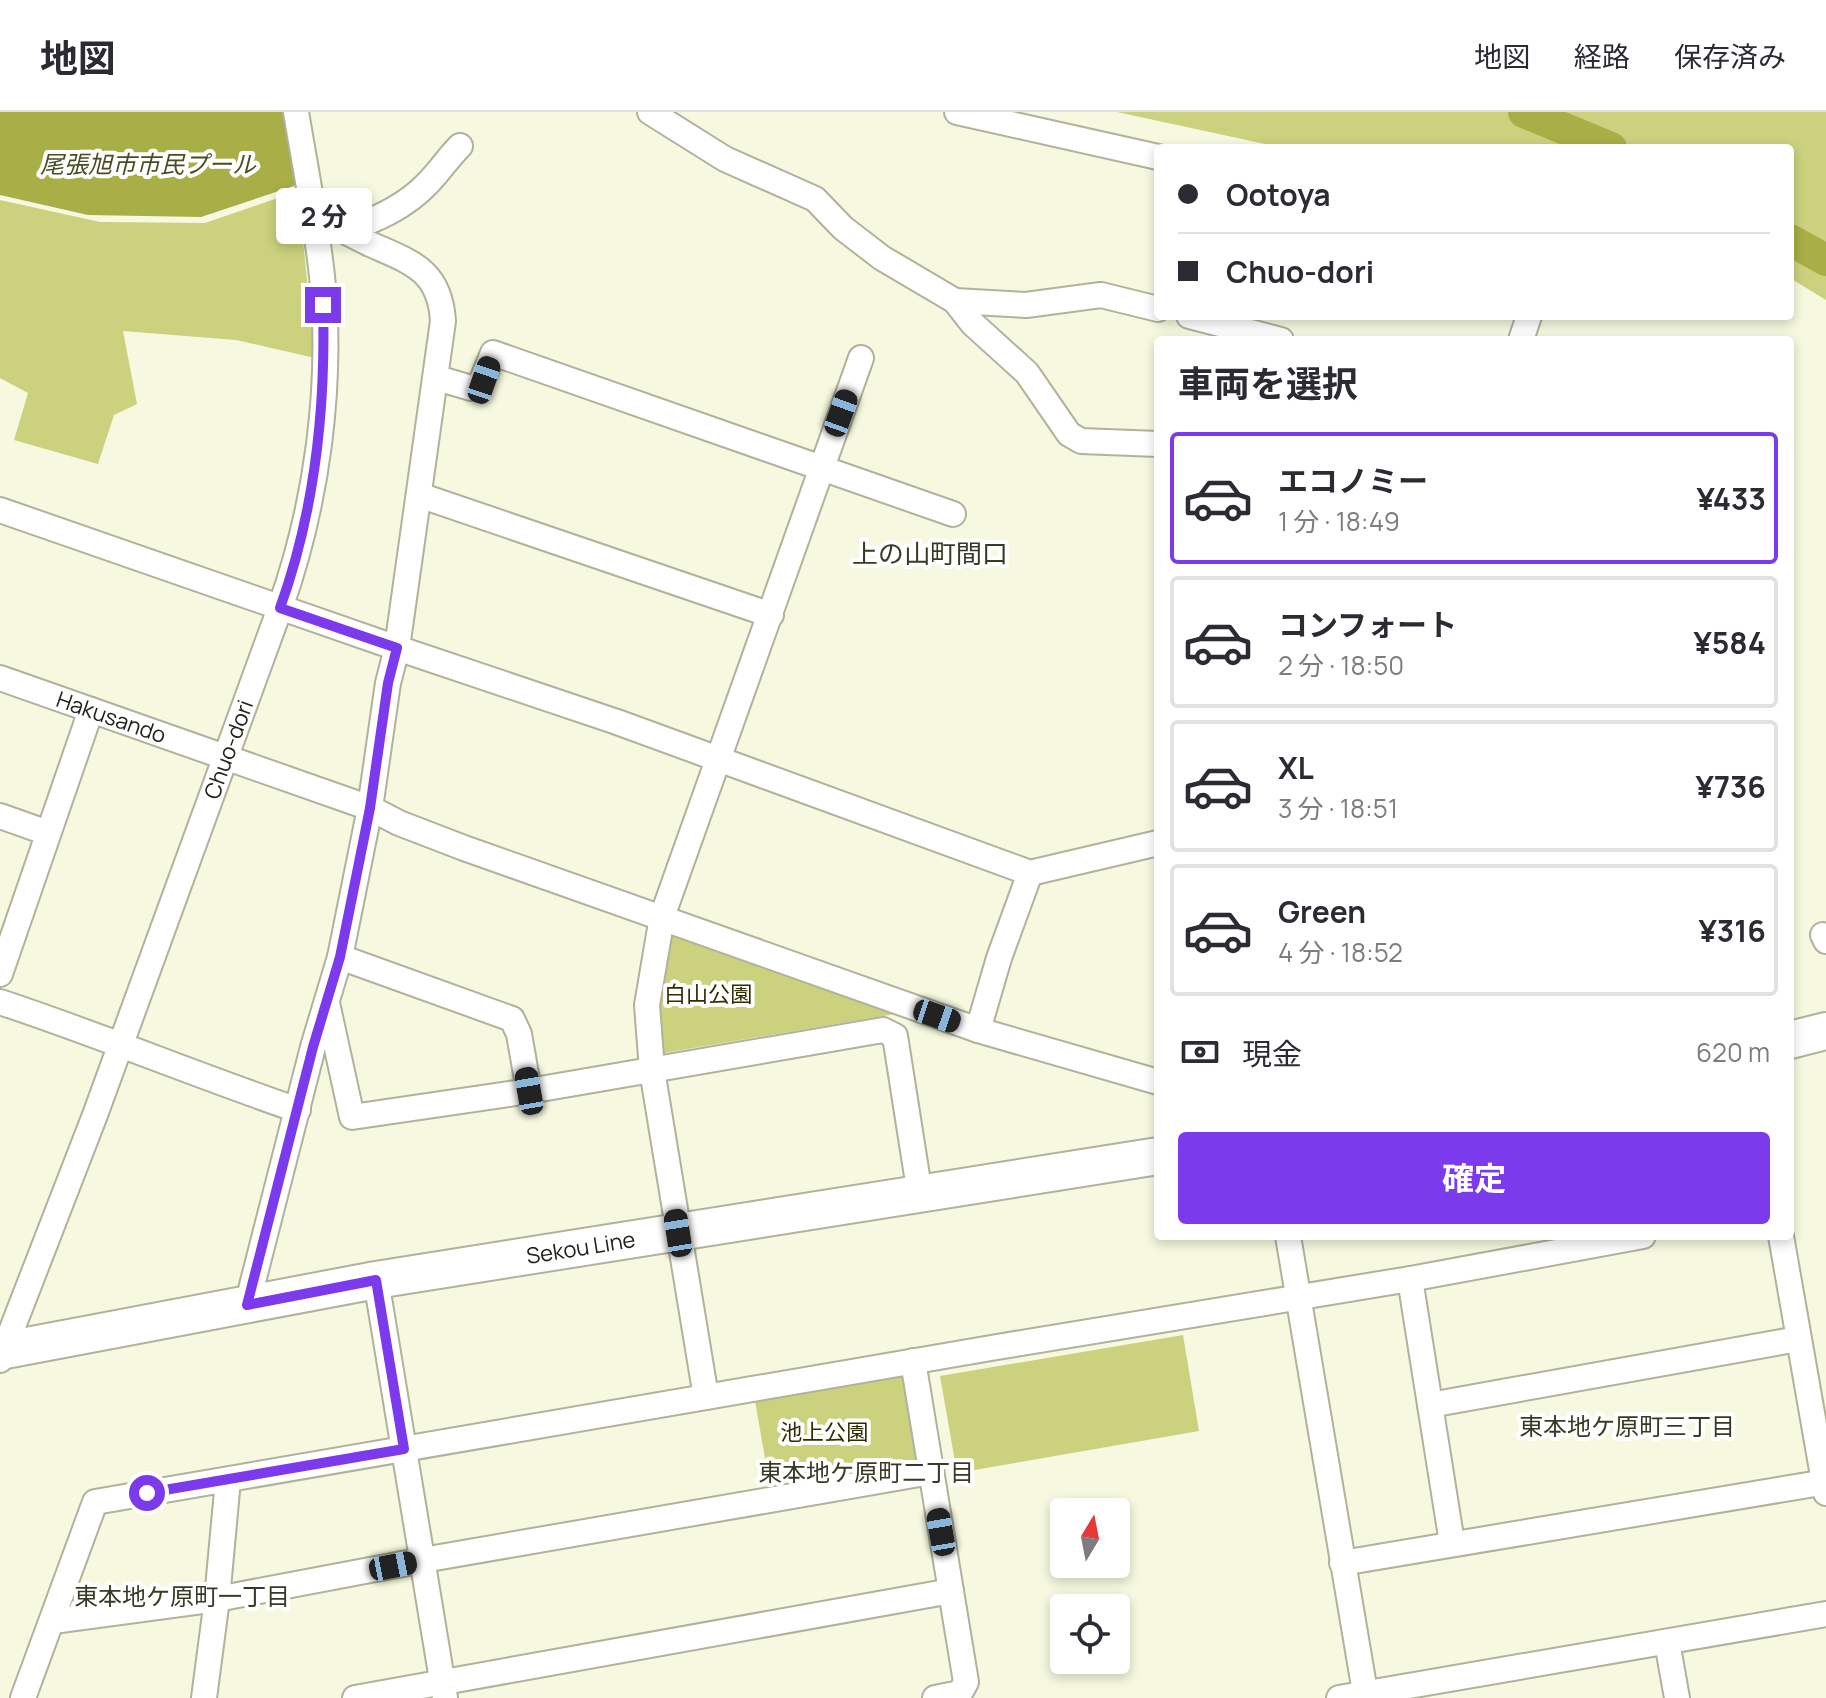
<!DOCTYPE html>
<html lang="ja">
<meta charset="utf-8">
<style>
body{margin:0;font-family:Manrope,"Noto Sans JP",sans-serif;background:#f7f7f7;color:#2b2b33;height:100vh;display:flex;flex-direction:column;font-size:30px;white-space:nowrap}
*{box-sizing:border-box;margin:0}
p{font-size:26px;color:#7c7c81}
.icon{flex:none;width:44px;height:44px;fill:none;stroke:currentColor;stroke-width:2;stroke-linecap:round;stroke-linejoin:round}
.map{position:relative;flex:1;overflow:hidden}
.side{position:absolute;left:1154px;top:224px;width:640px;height:904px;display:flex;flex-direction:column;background:#fff;border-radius:8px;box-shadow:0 4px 12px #0003}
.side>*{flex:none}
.guide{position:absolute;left:1154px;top:32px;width:640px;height:176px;border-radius:8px;box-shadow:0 4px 12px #0003;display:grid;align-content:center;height:176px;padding:0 24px;background:#fff}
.needle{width:52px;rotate:10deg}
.fabs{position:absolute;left:1050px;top:1386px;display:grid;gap:16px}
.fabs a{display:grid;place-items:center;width:80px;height:80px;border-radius:8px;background:#fff;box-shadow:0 4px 12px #0003;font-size:40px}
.end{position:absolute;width:36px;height:36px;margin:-18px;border:10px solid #7c3aed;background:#fff;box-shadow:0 0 0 4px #fff}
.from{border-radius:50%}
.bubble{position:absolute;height:56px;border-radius:8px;background:#fff;box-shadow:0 4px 12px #0003;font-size:26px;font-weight:700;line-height:56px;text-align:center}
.car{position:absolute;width:24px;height:48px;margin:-24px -12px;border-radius:10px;box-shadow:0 0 6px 2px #0007;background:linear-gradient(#222 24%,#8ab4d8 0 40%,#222 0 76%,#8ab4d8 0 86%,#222 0)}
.guide b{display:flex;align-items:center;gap:28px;height:76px;font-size:30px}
.guide b+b{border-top:2px solid #e1e1e2}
.guide i{width:20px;height:20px;background:#2b2b33}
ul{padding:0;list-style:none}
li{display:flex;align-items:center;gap:24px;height:132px;margin:0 16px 12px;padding:0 8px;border:4px solid #e1e1e2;border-radius:8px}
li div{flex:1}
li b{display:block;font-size:30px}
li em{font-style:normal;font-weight:700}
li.on{border-color:#7c3aed}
li>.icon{width:72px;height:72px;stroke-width:1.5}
h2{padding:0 24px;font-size:36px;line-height:96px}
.pay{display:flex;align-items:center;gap:20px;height:88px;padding:0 24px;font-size:30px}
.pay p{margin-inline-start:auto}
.action{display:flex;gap:16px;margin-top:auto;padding:16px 24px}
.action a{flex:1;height:92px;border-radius:8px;background:#7c3aed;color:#fff;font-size:32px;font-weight:700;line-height:92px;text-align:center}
header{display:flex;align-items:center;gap:48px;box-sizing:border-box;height:112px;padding:0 40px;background:#fff;border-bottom:2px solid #e1e1e2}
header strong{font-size:38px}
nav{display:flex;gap:44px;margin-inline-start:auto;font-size:28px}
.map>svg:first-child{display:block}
</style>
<header>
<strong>地図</strong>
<nav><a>地図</a><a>経路</a><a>保存済み</a></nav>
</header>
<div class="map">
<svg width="1826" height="1586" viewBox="0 0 1826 1586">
<rect width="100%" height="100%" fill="#f6f9e0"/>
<!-- green -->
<path fill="#cbd17c" d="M 1117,0 L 1826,0 L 1826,188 L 1790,166 L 1790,36 L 1283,36 Z
M 298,79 L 315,246 L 236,228 L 123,219 L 137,292 L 114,303 L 98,352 L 14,328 L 28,281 L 0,266 L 0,88 L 100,110 L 205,111 Z
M 665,813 L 901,901 L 664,941 L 655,893 Z
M 1183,1223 L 1199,1319 L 957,1361 L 940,1264 Z
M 904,1263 L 917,1351 L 770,1375 L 754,1283 Z"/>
<!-- water -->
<path fill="#a9ae46" d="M 0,0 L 284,0 L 297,73 L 201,105 L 88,103 L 0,83 Z"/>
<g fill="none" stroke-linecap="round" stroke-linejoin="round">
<!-- river -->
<path stroke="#a9ae46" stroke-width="32" d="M 1524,0 L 1611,36
M 1790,128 L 1826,148"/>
<defs>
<g id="minor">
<path d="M 650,0 L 725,47 L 815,87 L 843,116 L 882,146 L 955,189 L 1026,193 L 1101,183 L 1158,197"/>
<path d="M 957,0 L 1158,45"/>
<path d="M 346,118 C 376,108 405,95 427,72 C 439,60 448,46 460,34"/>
<path d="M 955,189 L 973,212 L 1027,261 L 1069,322 L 1081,329 L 1158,332"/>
<path d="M 1189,204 L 1281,228"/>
<path d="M 1521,228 L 1529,204"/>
<path d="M 437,266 L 471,276 L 480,273 L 493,241 L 953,402"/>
<path d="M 419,383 L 771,503"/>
<path d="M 0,398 L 397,536 L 617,610 L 1030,761 L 1158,731"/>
<path id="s1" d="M 0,566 L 370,696 L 399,711 L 464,736 L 978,918 L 1158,970"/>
<path d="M 0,704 L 48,721"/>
<path d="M 1823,823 L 1826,829"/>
<path d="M 340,845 L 512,907 L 519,922 L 529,979"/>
<path d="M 0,862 L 91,598"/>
<path d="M 0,890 C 100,923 198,964 298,998"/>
<path d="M 327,891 L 352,1005 L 529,979 L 883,918 L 895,924 L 920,1083"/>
<path d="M 978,918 L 999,846 L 1030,761"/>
<path d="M 1288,1124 L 1366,1586"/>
<path d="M 1781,1124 L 1826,1381"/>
<path d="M 1410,1167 L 1452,1431"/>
<path d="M 376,1168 L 445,1586"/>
<path d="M 247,1193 L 313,935 L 340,845 L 370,696 L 388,571 L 397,536 L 443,209 C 440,158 411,150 370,132 C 351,123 332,112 312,104"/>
<path id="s2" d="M 0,1248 L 95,1003 L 280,496 C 317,392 333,274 322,164 C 316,109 305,54 296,0"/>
<path d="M 913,1249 L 966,1570 L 960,1581 L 935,1586"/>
<path d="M 706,1285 L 652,958 L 647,893 L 662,805 L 861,246"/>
<path d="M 1430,1293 L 1798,1227"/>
<path d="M 1342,1451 L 1826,1370"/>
<path d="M 53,1509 L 217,1487 L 423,1448 L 931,1360"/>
<path d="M 1667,1530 L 1677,1586"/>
<path d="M 23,1586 L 95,1390 L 997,1235 L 1410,1167 L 1643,1124"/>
<path d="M 204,1586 L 217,1487 L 228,1368"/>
<path d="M 355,1586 L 951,1479"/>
<path d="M 1339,1586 L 1826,1502"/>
</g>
<g id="highway">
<path d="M 1790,928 L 1826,919"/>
<path id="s3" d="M 0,1239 L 376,1168 L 1158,1044"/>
</g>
</defs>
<!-- minor casing -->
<use href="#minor" stroke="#b0b29b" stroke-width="28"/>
<!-- highway casing -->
<use href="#highway" stroke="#b0b29b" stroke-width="40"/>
<!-- minor -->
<use href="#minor" stroke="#fff" stroke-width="24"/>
<!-- highway -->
<use href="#highway" stroke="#fff" stroke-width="36"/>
</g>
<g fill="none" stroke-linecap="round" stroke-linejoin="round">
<!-- route -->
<path stroke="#7c3aed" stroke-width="10" d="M 147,1381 L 404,1337 L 376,1168 L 247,1193 L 313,935 L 340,845 L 370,696 L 388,571 L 397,536 L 280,496 C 315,399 326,296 323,193"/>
</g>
<g text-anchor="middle" stroke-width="8" stroke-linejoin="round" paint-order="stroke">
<!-- street labels -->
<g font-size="22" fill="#222219" stroke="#fff">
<text dy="8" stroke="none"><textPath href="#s1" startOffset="118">Hakusando</textPath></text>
<text dy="8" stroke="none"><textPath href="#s2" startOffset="652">Chuo-dori</textPath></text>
<text dy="8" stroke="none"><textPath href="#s3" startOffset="590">Sekou Line</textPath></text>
</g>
<!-- park labels -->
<g font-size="22" fill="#2d2e01" stroke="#fff">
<text x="708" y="890">白山公園</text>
<text x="824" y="1328">池上公園</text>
</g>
<!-- water labels -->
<g font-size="24" font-style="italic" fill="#4a4d22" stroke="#fff">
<text x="148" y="61">尾張旭市市民プール</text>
</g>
<!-- neighbourhood labels -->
<g font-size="24" fill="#383a26" stroke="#fff">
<text x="1627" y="1323">東本地ケ原町三丁目</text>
<text x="866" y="1369">東本地ケ原町二丁目</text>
<text x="182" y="1493">東本地ケ原町一丁目</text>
</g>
<!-- quarter labels -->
<g font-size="26" fill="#383a26" stroke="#fff">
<text x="930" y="451">上の山町間口</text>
</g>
</g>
</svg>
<div class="fabs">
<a><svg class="needle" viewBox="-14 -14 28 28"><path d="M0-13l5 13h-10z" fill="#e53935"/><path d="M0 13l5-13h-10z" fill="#7c7c81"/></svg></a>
<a><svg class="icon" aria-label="locate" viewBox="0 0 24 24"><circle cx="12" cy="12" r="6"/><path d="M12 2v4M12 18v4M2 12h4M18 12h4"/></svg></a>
</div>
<i class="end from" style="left:147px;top:1381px"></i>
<i class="end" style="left:323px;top:193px"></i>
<div class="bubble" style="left:276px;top:76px;width:96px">2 分</div>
<i class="car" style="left:484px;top:268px;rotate:19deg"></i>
<i class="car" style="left:841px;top:301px;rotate:20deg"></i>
<i class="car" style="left:937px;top:904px;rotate:109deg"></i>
<i class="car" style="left:529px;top:979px;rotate:350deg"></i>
<i class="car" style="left:678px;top:1121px;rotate:351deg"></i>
<i class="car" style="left:941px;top:1420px;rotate:350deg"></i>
<i class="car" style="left:393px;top:1454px;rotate:79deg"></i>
<div class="guide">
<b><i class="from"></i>Ootoya</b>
<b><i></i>Chuo-dori</b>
</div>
<section class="side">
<h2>車両を選択</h2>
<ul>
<li class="on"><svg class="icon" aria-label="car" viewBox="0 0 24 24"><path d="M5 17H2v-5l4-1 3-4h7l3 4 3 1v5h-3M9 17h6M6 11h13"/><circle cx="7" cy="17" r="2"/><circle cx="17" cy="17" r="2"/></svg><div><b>エコノミー</b><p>1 分 · 18:49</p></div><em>¥433</em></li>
<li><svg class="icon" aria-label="car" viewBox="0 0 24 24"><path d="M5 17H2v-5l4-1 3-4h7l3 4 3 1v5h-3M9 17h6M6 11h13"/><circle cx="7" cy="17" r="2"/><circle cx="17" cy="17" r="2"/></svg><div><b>コンフォート</b><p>2 分 · 18:50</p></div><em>¥584</em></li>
<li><svg class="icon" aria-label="car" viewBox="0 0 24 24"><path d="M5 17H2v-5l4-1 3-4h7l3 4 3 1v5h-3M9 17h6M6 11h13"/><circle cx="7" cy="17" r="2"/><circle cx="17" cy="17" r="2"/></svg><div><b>XL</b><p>3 分 · 18:51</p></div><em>¥736</em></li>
<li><svg class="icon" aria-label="car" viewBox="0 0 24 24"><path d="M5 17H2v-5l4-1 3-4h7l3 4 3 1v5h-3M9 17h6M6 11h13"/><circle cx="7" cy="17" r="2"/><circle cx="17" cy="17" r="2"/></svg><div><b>Green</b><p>4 分 · 18:52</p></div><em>¥316</em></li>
</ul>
<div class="pay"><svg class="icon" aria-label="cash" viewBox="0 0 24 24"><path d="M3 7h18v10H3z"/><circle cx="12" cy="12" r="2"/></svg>現金<p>620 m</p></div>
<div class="action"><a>確定</a></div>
</section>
</div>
